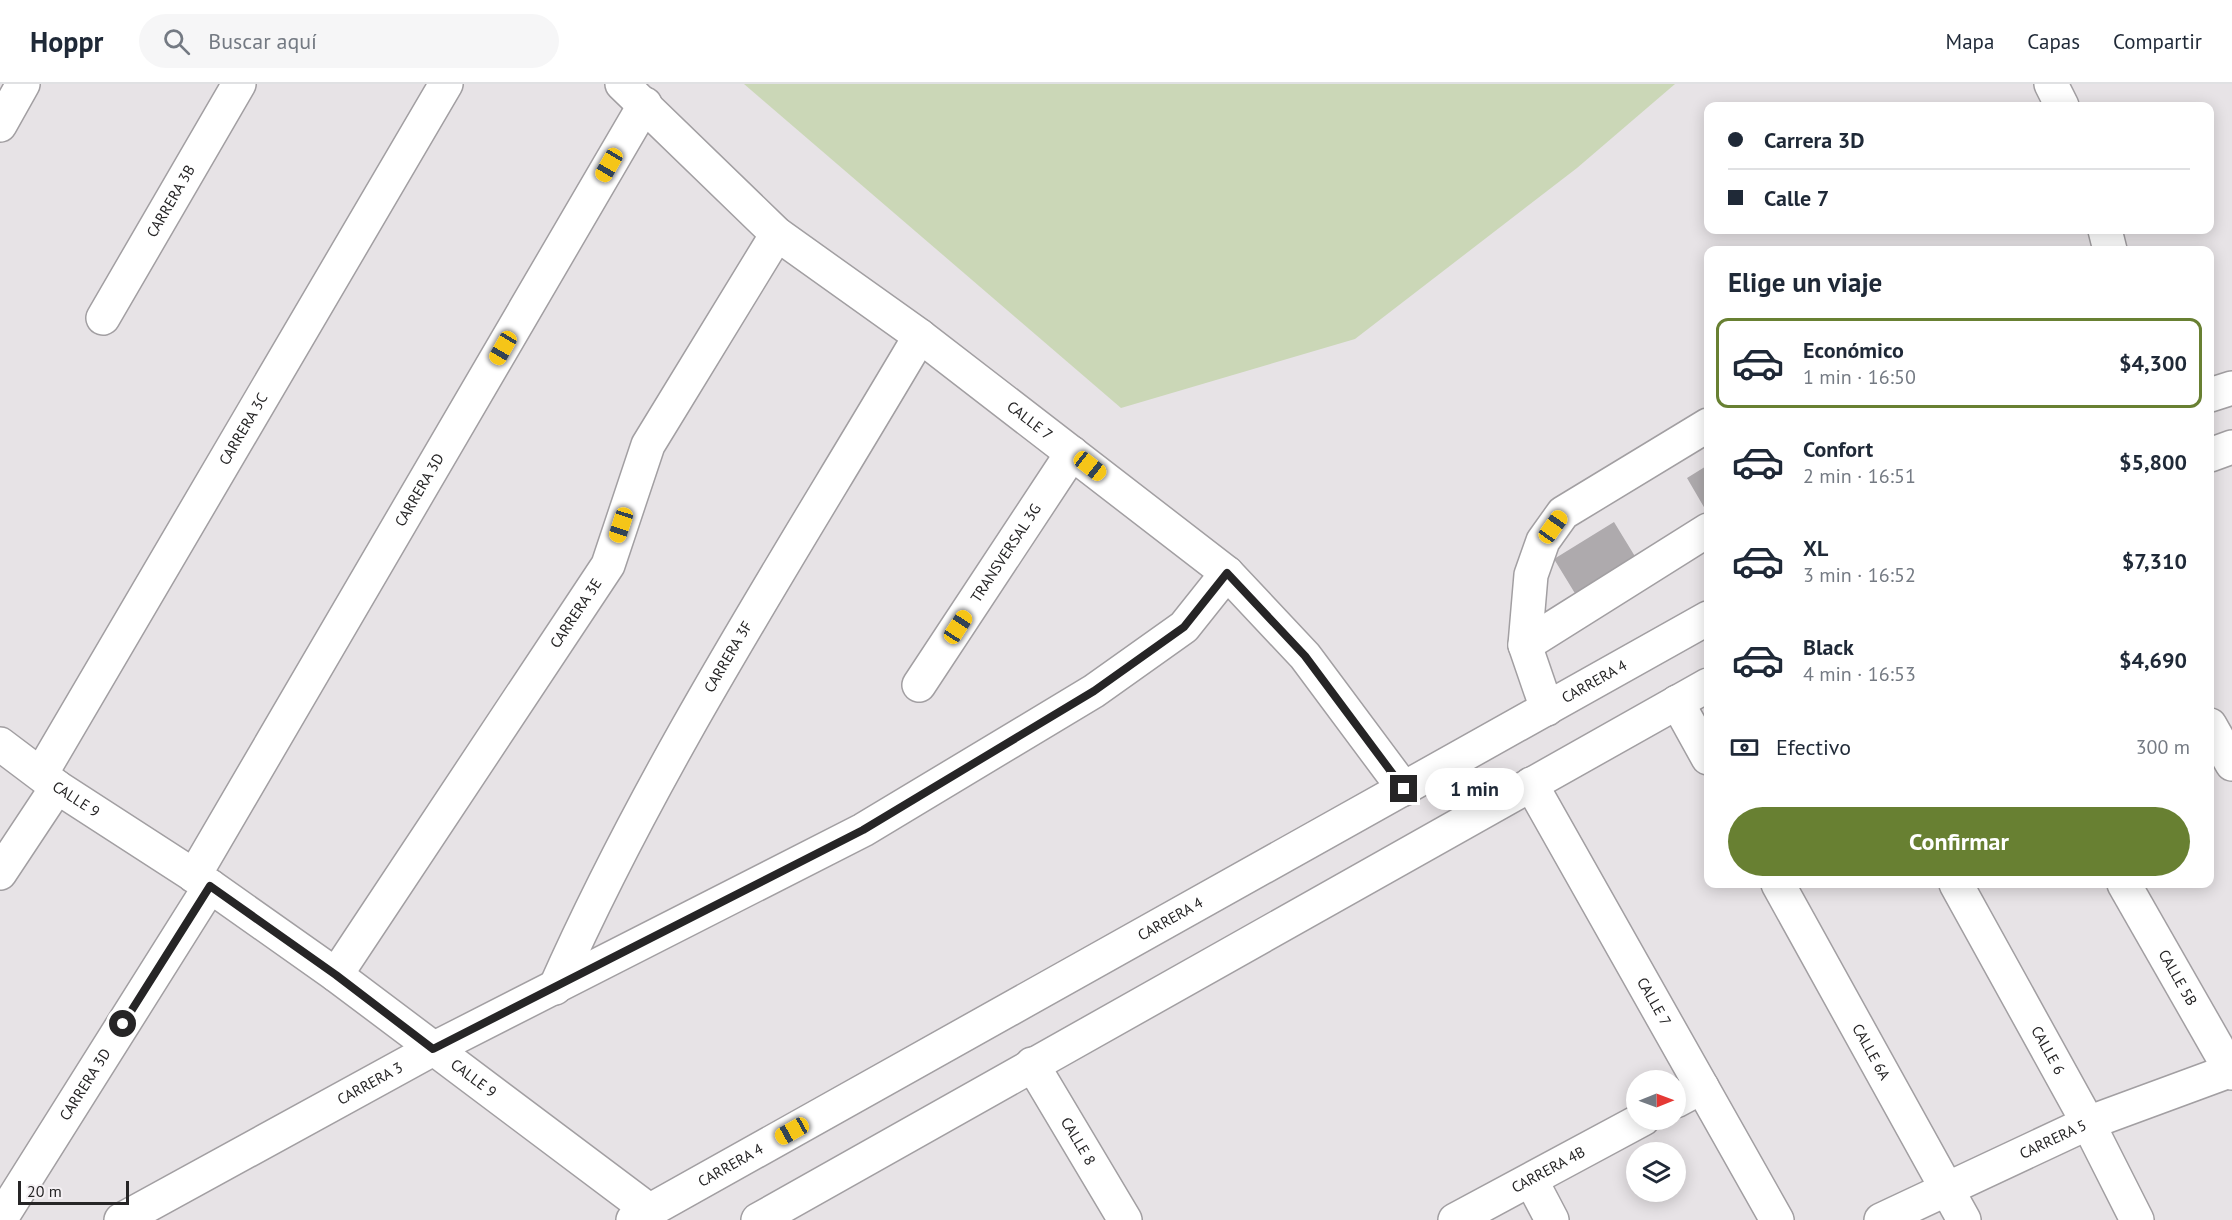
<!DOCTYPE html>
<html lang="es">
<meta charset="utf-8">
<style>
body{margin:0;font-family:"PT Sans",sans-serif;background:#f6f6f7;color:#1f2937;height:100vh;display:flex;flex-direction:column;font-size:22px;white-space:nowrap}
*{box-sizing:border-box;margin:0}
p{font-size:20px;color:#747a83}
.icon{flex:none;width:33px;height:33px;fill:none;stroke:currentColor;stroke-width:2;stroke-linecap:round;stroke-linejoin:round}
.map{position:relative;flex:1;overflow:hidden}
.details{position:absolute;left:1704px;top:162px;width:510px;height:642px;display:flex;flex-direction:column;background:#fff;border-radius:12px;box-shadow:0 3px 15px #0003}
.details>*{flex:none}
.guide{position:absolute;left:1704px;top:18px;width:510px;height:132px;border-radius:12px;box-shadow:0 3px 15px #0003;display:grid;align-content:center;height:132px;padding:0 24px;background:#fff}
.needle{width:39px;rotate:89deg}
.fabs{position:absolute;left:1626px;top:986px;display:grid;gap:12px}
.fabs a{display:grid;place-items:center;width:60px;height:60px;border-radius:50%;background:#fff;box-shadow:0 3px 15px #0003;font-size:30px}
.scale{position:absolute;left:18px;bottom:15px;width:111px;box-sizing:border-box;padding-left:6px;border:3px solid #262526;border-top:0;font-size:16px;line-height:21px;white-space:nowrap;color:#262526;-webkit-text-stroke:4px #f4f0f3;paint-order:stroke}
.end{position:absolute;width:27px;height:27px;margin:-14px;border:8px solid #262526;background:#fff;box-shadow:0 0 0 3px #fff}
.from{border-radius:50%}
.bubble{position:absolute;height:42px;border-radius:21px;background:#fff;box-shadow:0 3px 15px #0003;font-size:20px;font-weight:800;line-height:42px;text-align:center}
.car{position:absolute;width:18px;height:36px;margin:-18px -9px;border-radius:8px;box-shadow:0 0 4px 2px #0007;background:linear-gradient(#f5c518 24%,#345 0 40%,#f5c518 0 76%,#345 0 86%,#f5c518 0)}
.guide b{display:flex;align-items:center;gap:21px;height:57px;font-size:22px}
.guide b+b{border-top:2px solid #e0e1e3}
.guide i{width:15px;height:15px;background:#1f2937}
ul{padding:0;list-style:none}
li{display:flex;align-items:center;gap:18px;height:90px;margin:0 12px 9px;padding:0 12px;border:3px solid transparent;border-radius:12px}
li div{flex:1}
li b{display:block;font-size:22px}
li em{font-style:normal;font-weight:800}
li.current{border-color:#688032}
li>.icon{width:54px;height:54px;stroke-width:1.5}
h2{padding:0 24px;font-size:27px;line-height:72px}
.pay{display:flex;align-items:center;gap:15px;height:66px;padding:0 24px;font-size:22px}
.pay p{margin-inline-start:auto}
.button{display:flex;gap:12px;margin-top:auto;padding:12px 24px}
.button a{flex:1;height:69px;border-radius:36px;background:#688032;color:#fff;font-size:24px;font-weight:800;line-height:69px;text-align:center}
header{display:flex;align-items:center;gap:36px;box-sizing:border-box;height:84px;padding:0 30px;background:#fff;border-bottom:2px solid #e0e1e3}
header strong{font-size:28px}
nav{display:flex;gap:33px;margin-inline-start:auto;font-size:21px}
.search{width:420px;height:54px;background:#f6f6f7;display:flex;align-items:center;gap:15px;box-sizing:border-box;padding:0 21px;border-radius:33px;color:#747a83;font-size:22px}
.map>svg:first-child{display:block}
</style>
<header>
<strong>Hoppr</strong>
<div class="search"><svg class="icon" aria-label="search" viewBox="0 0 24 24"><circle cx="10" cy="10" r="6"/><path d="M15 15l6 6"/></svg>Buscar aquí</div>
<nav><a>Mapa</a><a>Capas</a><a>Compartir</a></nav>
</header>
<div class="map">
<svg width="2232" height="1136" viewBox="0 0 2232 1136">
<rect width="100%" height="100%" fill="#e7e3e6"/>
<!-- green -->
<path fill="#cbd7b7" d="M 744,0 L 1675,0 L 1577,84 L 1355,255 L 1121,324 Z"/>
<!-- building -->
<path fill="#aeaaad" d="M 1708,381 L 1708,430 L 1687,394 Z
M 1614,438 L 1636,474 L 1576,511 L 1554,475 Z"/>
<g fill="none" stroke-linecap="round" stroke-linejoin="round">
<defs>
<g id="minor">
<path id="s1" d="M 622,0 L 777,150 L 920,252 L 1227,489 L 1305,572 L 1404,705"/>
<path d="M 2051,0 L 2062,22"/>
<path d="M 0,41 L 23,0"/>
<path d="M 2105,146 L 2110,166"/>
<path id="s2" d="M 103,234 L 239,0"/>
<path d="M 1525,561 L 1708,446"/>
<path id="s3" d="M 919,601 L 1072,369"/>
<path d="M 1677,618 L 1708,674"/>
<path d="M 1547,625 L 1525,561 L 1531,491 L 1543,457 L 1563,429 L 1708,341"/>
<path d="M 2210,641 L 2232,680"/>
<path id="s4" d="M 0,660 L 57,703 L 210,802 L 336,891 L 650,1127"/>
<path id="s5" d="M 41,690 L 446,0"/>
<path id="s6" d="M 1531,700 L 1777,1136"/>
<path d="M 0,789 L 57,703"/>
<path id="s7" d="M 194,792 L 645,20"/>
<path id="s8" d="M 1778,800 L 1964,1136"/>
<path id="s9" d="M 1956,800 L 2088,1039 L 2137,1136"/>
<path id="s10" d="M 2124,800 L 2232,989"/>
<path id="s11" d="M 336,891 L 608,481 L 648,361 L 777,150"/>
<path id="s12" d="M 555,904 C 656,676 794,466 920,252"/>
<path id="s13" d="M 1032,980 L 1125,1136"/>
<path d="M 1676,1017 L 1702,1003"/>
<path d="M 1531,1096 L 1552,1136"/>
<path id="s14" d="M 0,1136 L 210,802"/>
<path id="s15" d="M 121,1136 L 433,965 L 863,746 L 1094,607 L 1184,543 L 1227,489"/>
<path id="s16" d="M 1455,1136 L 1643,1035"/>
<path id="s17" d="M 1881,1136 L 2088,1039 L 2232,986"/>
</g>
<g id="major">
<path d="M 2210,311 L 2232,304"/>
<path d="M 2210,371 L 2232,363"/>
<path id="s18" d="M 633,1136 L 1708,534"/>
<path d="M 758,1136 L 1708,601"/>
</g>
</defs>
<!-- minor casing -->
<use href="#minor" stroke="#a29fa2" stroke-width="36"/>
<!-- major casing -->
<use href="#major" stroke="#a29fa2" stroke-width="36"/>
<!-- minor -->
<use href="#minor" stroke="#fff" stroke-width="33"/>
<!-- major -->
<use href="#major" stroke="#fff" stroke-width="33"/>
</g>
<g fill="none" stroke-linecap="round" stroke-linejoin="round">
<!-- route -->
<path stroke="#262526" stroke-width="8" d="M 123,940 L 210,802 L 336,891 L 433,965 L 863,746 L 1094,607 L 1184,543 L 1227,489 L 1305,572 L 1404,705"/>
</g>
<g text-anchor="middle" stroke-width="4.5" stroke-linejoin="round" paint-order="stroke">
<!-- street labels -->
<g font-size="15" fill="#262526" stroke="#f4f0f3">
<text dy="5" stroke="none"><textPath href="#s2" startOffset="135">CARRERA 3B</textPath></text>
<text dy="5" stroke="none"><textPath href="#s1" startOffset="530">CALLE 7</textPath></text>
<text dy="5" stroke="none"><textPath href="#s5" startOffset="400">CARRERA 3C</textPath></text>
<text dy="5" stroke="none"><textPath href="#s7" startOffset="447">CARRERA 3D</textPath></text>
<text dy="5" stroke="none"><textPath href="#s3" startOffset="158">TRANSVERSAL 3G</textPath></text>
<text dy="5" stroke="none"><textPath href="#s11" startOffset="434">CARRERA 3E</textPath></text>
<text dy="5" stroke="none"><textPath href="#s12" startOffset="374">CARRERA 3F</textPath></text>
<text dy="5" stroke="none"><textPath href="#s18" startOffset="1102">CARRERA 4</textPath></text>
<text dy="5" stroke="none"><textPath href="#s4" startOffset="94">CALLE 9</textPath></text>
<text dy="5" stroke="none"><textPath href="#s18" startOffset="616">CARRERA 4</textPath></text>
<text dy="5" stroke="none"><textPath href="#s10" startOffset="108">CALLE 5B</textPath></text>
<text dy="5" stroke="none"><textPath href="#s6" startOffset="250">CALLE 7</textPath></text>
<text dy="5" stroke="none"><textPath href="#s9" startOffset="190">CALLE 6</textPath></text>
<text dy="5" stroke="none"><textPath href="#s8" startOffset="192">CALLE 6A</textPath></text>
<text dy="5" stroke="none"><textPath href="#s4" startOffset="580">CALLE 9</textPath></text>
<text dy="5" stroke="none"><textPath href="#s14" startOffset="160">CARRERA 3D</textPath></text>
<text dy="5" stroke="none"><textPath href="#s15" startOffset="284">CARRERA 3</textPath></text>
<text dy="5" stroke="none"><textPath href="#s17" startOffset="190">CARRERA 5</textPath></text>
<text dy="5" stroke="none"><textPath href="#s13" startOffset="90">CALLE 8</textPath></text>
<text dy="5" stroke="none"><textPath href="#s18" startOffset="112">CARRERA 4</textPath></text>
<text dy="5" stroke="none"><textPath href="#s16" startOffset="106">CARRERA 4B</textPath></text>
</g>
</g>
</svg>
<div class="fabs">
<a><svg class="needle" viewBox="-14 -14 28 28"><path d="M0-13l5 13h-10z" fill="#e53935"/><path d="M0 13l5-13h-10z" fill="#747a83"/></svg></a>
<a><svg class="icon" aria-label="layers" viewBox="0 0 24 24"><path d="M12 4l9 5-9 5-9-5zM3 14l9 5 9-5"/></svg></a>
</div>
<div class="scale">20 m</div>
<i class="end from" style="left:123px;top:940px"></i>
<i class="end" style="left:1404px;top:705px"></i>
<div class="bubble" style="left:1425px;top:684px;width:99px">1 min</div>
<i class="car" style="left:609px;top:81px;rotate:210deg"></i>
<i class="car" style="left:503px;top:264px;rotate:210deg"></i>
<i class="car" style="left:1090px;top:382px;rotate:128deg"></i>
<i class="car" style="left:621px;top:441px;rotate:198deg"></i>
<i class="car" style="left:1553px;top:443px;rotate:35deg"></i>
<i class="car" style="left:958px;top:543px;rotate:33deg"></i>
<i class="car" style="left:792px;top:1047px;rotate:241deg"></i>
<div class="guide">
<b><i class="from"></i>Carrera 3D</b>
<b><i></i>Calle 7</b>
</div>
<section class="details">
<h2>Elige un viaje</h2>
<ul>
<li class="current"><svg class="icon" aria-label="car" viewBox="0 0 24 24"><path d="M5 17H2v-5l4-1 3-4h7l3 4 3 1v5h-3M9 17h6M6 11h13"/><circle cx="7" cy="17" r="2"/><circle cx="17" cy="17" r="2"/></svg><div><b>Económico</b><p>1 min · 16:50</p></div><em>$4,300</em></li>
<li><svg class="icon" aria-label="car" viewBox="0 0 24 24"><path d="M5 17H2v-5l4-1 3-4h7l3 4 3 1v5h-3M9 17h6M6 11h13"/><circle cx="7" cy="17" r="2"/><circle cx="17" cy="17" r="2"/></svg><div><b>Confort</b><p>2 min · 16:51</p></div><em>$5,800</em></li>
<li><svg class="icon" aria-label="car" viewBox="0 0 24 24"><path d="M5 17H2v-5l4-1 3-4h7l3 4 3 1v5h-3M9 17h6M6 11h13"/><circle cx="7" cy="17" r="2"/><circle cx="17" cy="17" r="2"/></svg><div><b>XL</b><p>3 min · 16:52</p></div><em>$7,310</em></li>
<li><svg class="icon" aria-label="car" viewBox="0 0 24 24"><path d="M5 17H2v-5l4-1 3-4h7l3 4 3 1v5h-3M9 17h6M6 11h13"/><circle cx="7" cy="17" r="2"/><circle cx="17" cy="17" r="2"/></svg><div><b>Black</b><p>4 min · 16:53</p></div><em>$4,690</em></li>
</ul>
<div class="pay"><svg class="icon" aria-label="cash" viewBox="0 0 24 24"><path d="M3 7h18v10H3z"/><circle cx="12" cy="12" r="2"/></svg>Efectivo<p>300 m</p></div>
<div class="button"><a>Confirmar</a></div>
</section>
</div>
